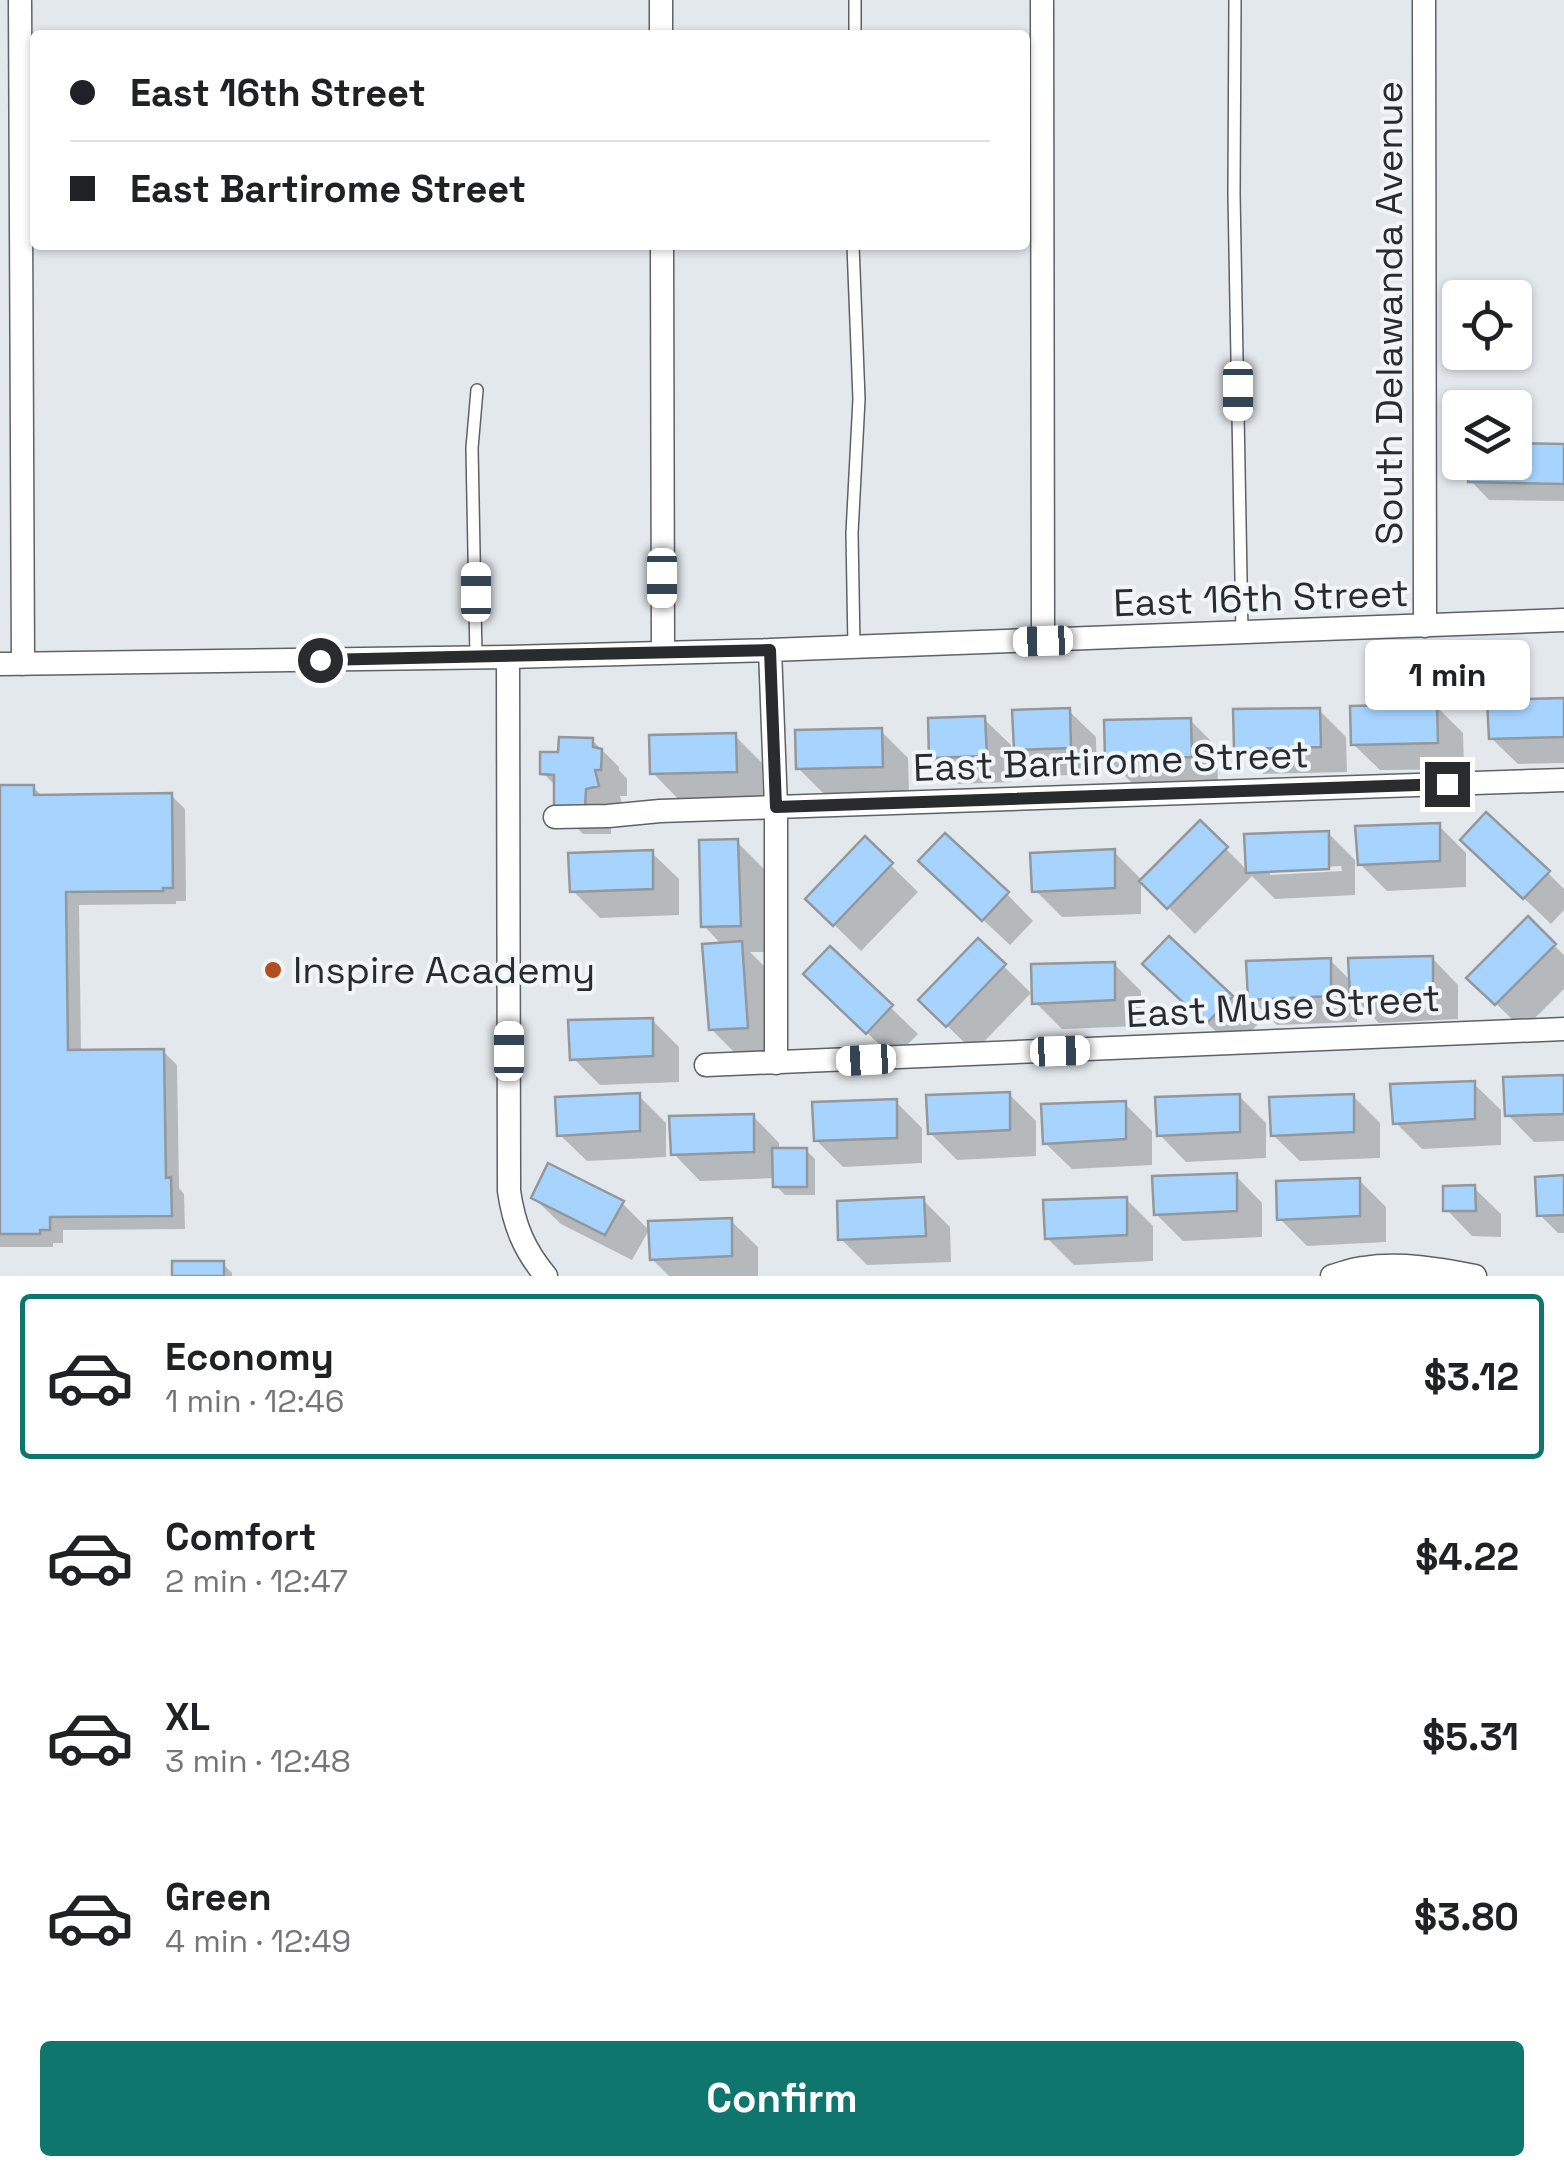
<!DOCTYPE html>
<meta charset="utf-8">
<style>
body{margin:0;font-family:"Space Grotesk",sans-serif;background:#f2f2f2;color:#202124;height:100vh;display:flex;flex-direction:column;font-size:38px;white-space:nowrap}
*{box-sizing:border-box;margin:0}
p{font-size:32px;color:#757577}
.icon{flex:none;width:55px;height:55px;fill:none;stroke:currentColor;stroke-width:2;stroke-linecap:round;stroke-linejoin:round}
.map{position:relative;height:1276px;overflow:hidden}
.drawer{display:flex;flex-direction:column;background:#fff;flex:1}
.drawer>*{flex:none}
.hud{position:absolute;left:30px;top:30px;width:1000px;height:220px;border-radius:10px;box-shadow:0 2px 8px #0004;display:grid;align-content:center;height:220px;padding:0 40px;background:#fff}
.fabs{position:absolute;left:1442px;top:280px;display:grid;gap:20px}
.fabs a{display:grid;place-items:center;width:90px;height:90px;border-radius:10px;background:#fff;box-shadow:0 2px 8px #0004;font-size:50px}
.end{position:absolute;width:45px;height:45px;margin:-22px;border:12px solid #292b2c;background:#fff;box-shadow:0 0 0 5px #fff}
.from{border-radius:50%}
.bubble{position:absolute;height:70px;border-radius:10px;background:#fff;box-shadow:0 2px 8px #0004;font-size:32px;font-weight:700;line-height:70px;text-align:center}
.car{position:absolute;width:30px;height:60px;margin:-30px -15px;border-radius:12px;box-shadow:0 0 8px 2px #0007;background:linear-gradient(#fff 24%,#345 0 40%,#fff 0 76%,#345 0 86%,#fff 0)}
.hud b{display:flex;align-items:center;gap:35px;height:95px;font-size:38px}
.hud b+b{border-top:2px solid #e0e0e0}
.hud i{width:25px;height:25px;background:#202124}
ul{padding:18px 0 0;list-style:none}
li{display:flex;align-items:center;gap:30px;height:165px;margin:0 20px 15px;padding:0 20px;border:5px solid transparent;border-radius:10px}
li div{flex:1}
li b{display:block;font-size:38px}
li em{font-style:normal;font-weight:700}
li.current{border-color:#0f766e}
li>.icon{width:90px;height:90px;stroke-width:1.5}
.cta{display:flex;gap:20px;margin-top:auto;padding:20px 40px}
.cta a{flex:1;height:115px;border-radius:10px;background:#0f766e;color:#fff;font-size:40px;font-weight:700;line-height:115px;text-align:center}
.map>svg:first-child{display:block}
</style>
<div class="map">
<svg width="1564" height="1276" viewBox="0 0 1564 1276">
<rect width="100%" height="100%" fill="#e3e8ec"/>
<!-- shadow -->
<path fill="#0003" fill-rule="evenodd" d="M 1515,445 L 1564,446 L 1564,501 L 1489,500 L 1471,481 L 1515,462 Z
M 1564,700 L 1564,763 L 1518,764 L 1491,738 Z
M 1436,706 L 1463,733 L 1464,769 L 1380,770 L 1353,744 Z
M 1319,710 L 1346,737 L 1347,772 L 1263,774 L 1237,747 Z
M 1069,711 L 1096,737 L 1097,774 L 1043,776 L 1016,749 Z
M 984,719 L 1011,745 L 1012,782 L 958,784 L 932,757 Z
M 1190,720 L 1217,747 L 1218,783 L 1134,785 L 1107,758 Z
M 881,731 L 908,758 L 909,793 L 825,795 L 798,768 Z
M 735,736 L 762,763 L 763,798 L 679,800 L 653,773 Z
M 592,740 L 619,767 L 619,770 L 627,779 L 627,796 L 620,796 L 624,812 L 611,815 L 611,834 L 583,834 L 557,807 L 557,787 L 543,773 L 561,755 Z
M 33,787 L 43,797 L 171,795 L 185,809 L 186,901 L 176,901 L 176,904 L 79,905 L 81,1052 L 163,1051 L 177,1065 L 179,1188 L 184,1194 L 185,1229 L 63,1230 L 63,1243 L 53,1243 L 53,1247 L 0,1247 L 0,788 Z
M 1200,823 L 1248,871 L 1328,833 L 1355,860 L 1355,895 L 1275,899 L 1252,876 L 1195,934 L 1141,880 L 1141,914 L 1062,917 L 1035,890 L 1114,852 L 1143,881 ZM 1341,866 L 1342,871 L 1270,875 L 1270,870 Z
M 1439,826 L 1466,853 L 1466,887 L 1387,891 L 1360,864 Z
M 865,840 L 918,892 L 861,951 L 808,899 Z
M 737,842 L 764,869 L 766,952 L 750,952 L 768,970 L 773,1053 L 738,1056 L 711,1029 L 722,945 L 704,926 Z
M 652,853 L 679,879 L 679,915 L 600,918 L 573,891 Z
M 1490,866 L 1548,873 L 1564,889 L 1564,910 L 1551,924 Z
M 948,887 L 1007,894 L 1033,921 L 1010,945 Z
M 1528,920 L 1564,955 L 1564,989 L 1523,1030 L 1470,978 Z
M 978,941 L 1031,993 L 974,1052 L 921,1000 Z
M 830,949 L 918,1034 L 894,1058 L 833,1001 Z
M 1432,958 L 1458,985 L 1458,1019 L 1379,1023 L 1357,1001 L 1357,1022 L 1277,1025 L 1251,999 L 1330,960 L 1352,982 Z
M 1114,964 L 1141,991 L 1141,1026 L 1062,1029 L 1035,1002 Z
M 1172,991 L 1231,997 L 1258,1024 L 1234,1048 Z
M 652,1020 L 679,1047 L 679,1082 L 600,1085 L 573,1058 Z
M 1564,1078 L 1564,1141 L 1534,1142 L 1508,1115 Z
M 1474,1084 L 1501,1110 L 1501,1145 L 1422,1149 L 1395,1122 Z
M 1009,1094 L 1036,1121 L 1036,1156 L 957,1160 L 930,1133 Z
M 639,1096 L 666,1123 L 666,1157 L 587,1161 L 560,1135 Z
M 1239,1096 L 1266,1123 L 1266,1158 L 1186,1162 L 1160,1135 Z
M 1353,1096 L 1380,1123 L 1380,1158 L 1300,1161 L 1273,1135 Z
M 896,1102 L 922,1128 L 922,1163 L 843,1167 L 816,1140 Z
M 1125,1104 L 1152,1131 L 1152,1165 L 1072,1169 L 1045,1143 Z
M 753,1116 L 779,1143 L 779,1150 L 806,1150 L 815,1159 L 815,1195 L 785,1195 L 776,1186 L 775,1178 L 700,1181 L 674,1154 Z
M 1236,1176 L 1262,1203 L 1262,1237 L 1183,1241 L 1156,1214 Z
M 1564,1178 L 1564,1233 L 1558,1233 L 1540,1215 Z
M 1359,1180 L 1386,1207 L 1386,1242 L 1307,1246 L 1280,1219 Z
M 1474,1188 L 1501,1214 L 1501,1237 L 1472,1236 L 1446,1209 Z
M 534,1198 L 622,1203 L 649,1230 L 632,1260 L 561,1224 Z
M 1126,1199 L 1153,1226 L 1153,1261 L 1074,1265 L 1047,1238 Z
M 923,1200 L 950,1227 L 951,1262 L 867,1265 L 841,1239 Z
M 731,1221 L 758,1247 L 758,1276 L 669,1276 L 652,1259 Z
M 223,1264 L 232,1273 L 232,1276 L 174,1276 Z"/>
<!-- building -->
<path fill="#a6d4fe" stroke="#94989c" stroke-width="2.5" d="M 1515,443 L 1564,444 L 1564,484 L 1468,482 L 1469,462 L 1515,462 Z
M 1564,698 L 1564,737 L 1489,739 L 1487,700 Z
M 1437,704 L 1438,743 L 1351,745 L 1350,706 Z
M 1070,708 L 1071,748 L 1014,750 L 1012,710 Z
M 1320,708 L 1321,747 L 1234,749 L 1233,709 Z
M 985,716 L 987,756 L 929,758 L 928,718 Z
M 1191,718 L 1192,757 L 1105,759 L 1104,720 Z
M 882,728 L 883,767 L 796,769 L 795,730 Z
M 736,733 L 737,772 L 650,774 L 649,735 Z
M 559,737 L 593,738 L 593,747 L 602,749 L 601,770 L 595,770 L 599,786 L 586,789 L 585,808 L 554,808 L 554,775 L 540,774 L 540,752 L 558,752 Z
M 0,785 L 34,785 L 34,795 L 172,793 L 173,888 L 163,888 L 163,891 L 66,892 L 68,1050 L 164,1049 L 166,1178 L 171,1177 L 172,1216 L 50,1217 L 50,1230 L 40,1230 L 40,1234 L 0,1234 Z
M 1486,812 L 1550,871 L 1523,899 L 1460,840 Z
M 1200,820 L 1228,847 L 1167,909 L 1139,881 Z
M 1440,823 L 1440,861 L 1358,865 L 1355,826 Z
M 1329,831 L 1329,869 L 1246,873 L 1244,834 Z
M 945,833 L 1009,892 L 982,921 L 918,861 Z
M 865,836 L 893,863 L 833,926 L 805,899 Z
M 738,839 L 741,926 L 701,927 L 699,840 Z
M 1115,849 L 1115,888 L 1032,892 L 1030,853 Z
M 653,850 L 653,889 L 570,892 L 568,853 Z
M 1528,916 L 1556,944 L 1495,1005 L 1466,978 Z
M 1169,936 L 1233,996 L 1206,1024 L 1142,964 Z
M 978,938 L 1006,964 L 946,1027 L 918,1000 Z
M 742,941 L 748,1028 L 709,1030 L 702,944 Z
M 830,946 L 893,1005 L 866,1034 L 803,974 Z
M 1433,956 L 1433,994 L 1350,997 L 1348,958 Z
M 1331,958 L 1331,996 L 1248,1000 L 1246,961 Z
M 1115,962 L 1115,1000 L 1032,1004 L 1031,964 Z
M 653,1018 L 653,1056 L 570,1060 L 568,1020 Z
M 1564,1075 L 1564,1114 L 1505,1116 L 1503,1077 Z
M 1475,1081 L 1475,1119 L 1393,1124 L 1390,1084 Z
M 1010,1092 L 1010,1130 L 928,1134 L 926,1095 Z
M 640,1093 L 640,1131 L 557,1136 L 555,1097 Z
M 1240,1094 L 1240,1132 L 1157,1136 L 1155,1097 Z
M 1354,1094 L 1354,1132 L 1271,1136 L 1269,1097 Z
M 897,1099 L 897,1138 L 814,1141 L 812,1102 Z
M 1126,1101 L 1126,1139 L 1043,1144 L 1041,1104 Z
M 754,1114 L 754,1152 L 671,1155 L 669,1116 Z
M 772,1148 L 807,1148 L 807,1187 L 773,1187 Z
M 548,1163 L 624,1201 L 605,1235 L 531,1198 Z
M 1237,1173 L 1237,1211 L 1154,1215 L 1152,1176 Z
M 1564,1175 L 1564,1215 L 1537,1216 L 1535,1177 Z
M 1360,1178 L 1360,1216 L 1277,1220 L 1276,1181 Z
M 1475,1185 L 1476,1211 L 1443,1211 L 1443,1186 Z
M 924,1197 L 926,1236 L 838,1240 L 837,1201 Z
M 1127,1197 L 1127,1235 L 1045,1239 L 1043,1200 Z
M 732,1218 L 732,1256 L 650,1260 L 648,1221 Z
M 172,1261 L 224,1261 L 224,1276 L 172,1276 Z"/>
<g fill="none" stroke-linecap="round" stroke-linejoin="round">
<defs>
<path id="lane" d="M 855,0 L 855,35
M 1235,0 L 1234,194 L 1242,633
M 853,245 L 859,399 L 852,533 L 854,647
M 476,657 L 472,448 L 477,390"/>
<path id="street" d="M 20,0 L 23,664
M 661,0 L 661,35
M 1042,0 L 1043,641
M 1424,0 L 1425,626
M 662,245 L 663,653
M 770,650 L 776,807 L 776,1063
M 508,657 L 509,1191 C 514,1225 524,1250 546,1276
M 0,664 L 508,657 L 770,650 L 1564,620
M 555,817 L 608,816 L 660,811 L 1564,780
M 706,1065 L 1564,1029
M 1332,1276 C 1343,1273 1353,1269 1363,1268 C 1400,1262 1440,1269 1475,1276"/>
</defs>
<!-- lane casing -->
<use href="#lane" stroke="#5e6266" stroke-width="14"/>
<!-- street casing -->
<use href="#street" stroke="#5e6266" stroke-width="25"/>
<!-- lane -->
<use href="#lane" stroke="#fff" stroke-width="11"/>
<!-- street -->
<use href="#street" stroke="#fff" stroke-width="22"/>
</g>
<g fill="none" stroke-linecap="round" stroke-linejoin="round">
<!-- route -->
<path stroke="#292b2c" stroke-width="12" d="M 320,660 L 770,650 L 776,807 L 1447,784"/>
</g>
<!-- markers -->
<circle fill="#b34f1e" stroke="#f0f5fa" stroke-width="4" cx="273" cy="970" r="10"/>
<g text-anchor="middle" stroke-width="8" stroke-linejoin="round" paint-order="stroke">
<!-- street labels -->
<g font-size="38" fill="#292b2c" stroke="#f0f5fa">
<text transform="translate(1389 313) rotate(-90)" y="13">South Delawanda Avenue</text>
<text transform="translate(1261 598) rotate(-2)" y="13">East 16th Street</text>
<text transform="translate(1111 761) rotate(-2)" y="13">East Bartirome Street</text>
<text transform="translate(1283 1006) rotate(-3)" y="13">East Muse Street</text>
</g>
<!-- poi labels -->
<g font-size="38" fill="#292b2c" stroke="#f0f5fa" text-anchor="start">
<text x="293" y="983">Inspire Academy</text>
</g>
</g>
</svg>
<div class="fabs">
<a><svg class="icon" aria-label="locate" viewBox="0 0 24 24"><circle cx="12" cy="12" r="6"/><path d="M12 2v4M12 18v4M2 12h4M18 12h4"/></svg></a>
<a><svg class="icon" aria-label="layers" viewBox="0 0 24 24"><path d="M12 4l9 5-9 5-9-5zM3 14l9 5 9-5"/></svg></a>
</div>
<i class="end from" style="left:320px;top:660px"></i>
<i class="end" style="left:1447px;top:784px"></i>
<div class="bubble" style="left:1365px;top:640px;width:165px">1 min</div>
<i class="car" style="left:1238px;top:391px;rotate:180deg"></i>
<i class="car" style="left:662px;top:578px;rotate:180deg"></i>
<i class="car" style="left:476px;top:592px;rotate:0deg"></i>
<i class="car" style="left:1043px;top:641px;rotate:268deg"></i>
<i class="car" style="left:509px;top:1051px;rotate:0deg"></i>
<i class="car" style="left:1060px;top:1051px;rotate:88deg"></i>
<i class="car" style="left:866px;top:1060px;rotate:267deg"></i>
<div class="hud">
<b><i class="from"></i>East 16th Street</b>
<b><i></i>East Bartirome Street</b>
</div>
</div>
<section class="drawer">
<ul>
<li class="current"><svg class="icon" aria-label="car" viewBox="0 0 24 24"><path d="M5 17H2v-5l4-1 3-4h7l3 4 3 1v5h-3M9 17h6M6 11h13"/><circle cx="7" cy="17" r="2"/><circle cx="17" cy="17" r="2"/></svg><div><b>Economy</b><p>1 min · 12:46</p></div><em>$3.12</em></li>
<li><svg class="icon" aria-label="car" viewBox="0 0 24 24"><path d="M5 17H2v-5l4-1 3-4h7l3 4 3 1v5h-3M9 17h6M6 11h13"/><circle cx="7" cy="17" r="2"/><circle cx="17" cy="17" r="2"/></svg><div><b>Comfort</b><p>2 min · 12:47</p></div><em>$4.22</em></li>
<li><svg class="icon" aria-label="car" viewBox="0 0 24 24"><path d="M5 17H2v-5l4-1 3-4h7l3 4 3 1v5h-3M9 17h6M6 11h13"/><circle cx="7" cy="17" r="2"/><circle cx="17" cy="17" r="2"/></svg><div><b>XL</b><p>3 min · 12:48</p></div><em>$5.31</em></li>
<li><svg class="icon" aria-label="car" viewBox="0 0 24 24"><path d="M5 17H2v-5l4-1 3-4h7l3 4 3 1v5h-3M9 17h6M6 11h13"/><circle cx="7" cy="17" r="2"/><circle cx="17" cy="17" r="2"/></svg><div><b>Green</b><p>4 min · 12:49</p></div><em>$3.80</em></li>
</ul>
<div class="cta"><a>Confirm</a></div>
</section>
